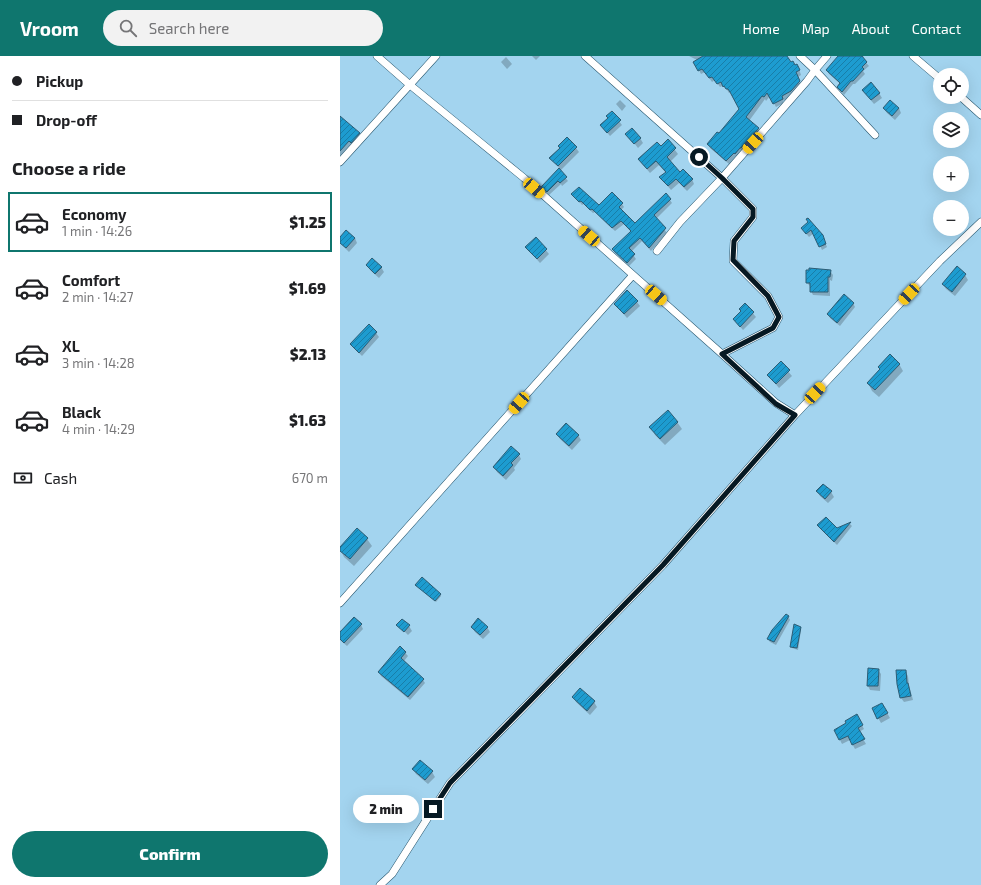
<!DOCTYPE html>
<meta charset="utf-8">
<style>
body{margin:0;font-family:"Exo 2",sans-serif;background:#f2f2f2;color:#202124;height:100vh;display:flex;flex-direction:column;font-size:15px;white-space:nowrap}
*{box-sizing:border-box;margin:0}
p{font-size:13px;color:#757577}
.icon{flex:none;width:22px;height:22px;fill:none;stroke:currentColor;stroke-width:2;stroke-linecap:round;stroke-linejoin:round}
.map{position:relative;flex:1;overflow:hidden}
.sheet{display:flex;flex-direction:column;background:#fff;width:340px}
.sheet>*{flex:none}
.banner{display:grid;align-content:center;height:88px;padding:0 12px;background:#fff}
.tools{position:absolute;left:593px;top:12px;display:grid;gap:8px}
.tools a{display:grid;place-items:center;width:36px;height:36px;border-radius:50%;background:#fff;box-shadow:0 4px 16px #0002;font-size:20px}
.end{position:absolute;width:18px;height:18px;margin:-9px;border:5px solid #061923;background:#fff;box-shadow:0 0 0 2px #fff}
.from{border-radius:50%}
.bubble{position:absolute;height:28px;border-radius:14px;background:#fff;box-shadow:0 4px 16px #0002;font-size:13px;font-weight:800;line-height:28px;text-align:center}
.car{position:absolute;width:12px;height:24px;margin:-12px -6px;border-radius:5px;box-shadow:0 0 3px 1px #0007;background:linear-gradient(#f5c518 24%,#345 0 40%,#f5c518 0 76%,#345 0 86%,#f5c518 0)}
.banner b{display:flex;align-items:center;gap:14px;height:38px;font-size:15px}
.banner b+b{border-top:1px solid #e0e0e0}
.banner i{width:10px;height:10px;background:#202124}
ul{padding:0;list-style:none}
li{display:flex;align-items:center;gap:12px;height:60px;margin:0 8px 6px;padding:0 4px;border:2px solid transparent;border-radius:0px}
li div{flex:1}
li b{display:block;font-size:15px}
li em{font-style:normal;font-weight:800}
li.selected{border-color:#0f766e}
li>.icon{width:36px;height:36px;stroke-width:1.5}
h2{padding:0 12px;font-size:18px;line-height:48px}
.pay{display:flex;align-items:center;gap:10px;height:44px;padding:0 12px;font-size:15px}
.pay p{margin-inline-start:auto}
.primary-button{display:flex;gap:8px;margin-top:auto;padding:8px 12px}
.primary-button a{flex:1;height:46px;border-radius:24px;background:#0f766e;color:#fff;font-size:16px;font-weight:800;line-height:46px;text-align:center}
header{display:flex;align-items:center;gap:24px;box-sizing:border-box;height:56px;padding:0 20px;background:#0f766e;color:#fff}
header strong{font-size:19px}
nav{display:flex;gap:22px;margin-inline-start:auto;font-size:14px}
.search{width:280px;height:36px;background:#f2f2f2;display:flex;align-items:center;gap:10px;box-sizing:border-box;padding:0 14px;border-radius:22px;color:#757577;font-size:15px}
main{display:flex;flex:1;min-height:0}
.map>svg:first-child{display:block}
</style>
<header>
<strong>Vroom</strong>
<div class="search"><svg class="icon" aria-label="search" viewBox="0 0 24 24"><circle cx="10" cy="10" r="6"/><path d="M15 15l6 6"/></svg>Search here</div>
<nav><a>Home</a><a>Map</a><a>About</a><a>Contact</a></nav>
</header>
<main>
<section class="sheet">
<div class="banner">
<b><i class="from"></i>Pickup</b>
<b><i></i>Drop-off</b>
</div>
<h2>Choose a ride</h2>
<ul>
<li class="selected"><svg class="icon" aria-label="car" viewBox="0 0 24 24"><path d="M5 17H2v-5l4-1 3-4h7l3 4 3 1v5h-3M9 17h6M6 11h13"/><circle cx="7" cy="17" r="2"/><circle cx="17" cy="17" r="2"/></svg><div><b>Economy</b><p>1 min · 14:26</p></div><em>$1.25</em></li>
<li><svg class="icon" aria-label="car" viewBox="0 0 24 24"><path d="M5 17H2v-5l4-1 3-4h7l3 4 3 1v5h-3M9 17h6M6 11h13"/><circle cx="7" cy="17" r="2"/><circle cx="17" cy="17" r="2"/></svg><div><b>Comfort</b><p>2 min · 14:27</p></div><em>$1.69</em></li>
<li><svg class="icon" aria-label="car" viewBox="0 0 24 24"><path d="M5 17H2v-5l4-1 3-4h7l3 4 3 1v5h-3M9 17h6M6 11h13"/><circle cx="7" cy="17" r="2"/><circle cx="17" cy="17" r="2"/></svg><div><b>XL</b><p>3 min · 14:28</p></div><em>$2.13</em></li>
<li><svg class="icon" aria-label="car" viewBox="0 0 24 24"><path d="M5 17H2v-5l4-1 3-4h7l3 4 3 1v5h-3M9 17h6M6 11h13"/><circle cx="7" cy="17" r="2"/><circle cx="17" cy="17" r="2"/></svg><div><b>Black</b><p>4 min · 14:29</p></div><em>$1.63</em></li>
</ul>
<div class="pay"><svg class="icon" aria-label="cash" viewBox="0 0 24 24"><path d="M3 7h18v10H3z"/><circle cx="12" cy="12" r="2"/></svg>Cash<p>670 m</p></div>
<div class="primary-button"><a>Confirm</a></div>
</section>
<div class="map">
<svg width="641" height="829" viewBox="0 0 641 829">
<defs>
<pattern id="building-hatch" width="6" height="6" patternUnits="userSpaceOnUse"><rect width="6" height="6" fill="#1d9cd0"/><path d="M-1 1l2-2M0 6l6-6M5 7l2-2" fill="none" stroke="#187ea8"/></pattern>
</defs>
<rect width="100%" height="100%" fill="#a3d4ef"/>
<!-- shadow -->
<path fill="#0003" d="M 192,0 L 200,0 L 196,4 Z
M 349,0 L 446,0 L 450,8 L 459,13 L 461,19 L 458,21 L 459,23 L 458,23 L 461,30 L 453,39 L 443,45 L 444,47 L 436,51 L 430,40 L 426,45 L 425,43 L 409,65 L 418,72 L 420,76 L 397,101 L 396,100 L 389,108 L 370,92 L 368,88 L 379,79 L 401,53 L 391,36 L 389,37 L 384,29 L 380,31 L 375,24 L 372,26 L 365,16 L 361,18 L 355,6 L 357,4 Z
M 499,0 L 524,0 L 522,2 L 529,10 L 523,15 L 525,18 L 515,28 L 513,28 L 504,39 L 501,35 L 501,28 L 489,18 L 487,14 Z
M 166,1 L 172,8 L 167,13 L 161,6 Z
M 523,35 L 539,37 L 542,42 L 534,48 Z
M 280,44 L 286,50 L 282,55 L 276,48 Z
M 559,52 L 561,57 L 555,64 L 547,57 L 544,53 Z
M 272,56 L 282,69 L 270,80 L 261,69 L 269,62 Z
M 0,61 L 19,78 L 22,83 L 0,103 Z
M 287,78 L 300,82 L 303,87 L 298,92 Z
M 328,85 L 338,98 L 330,106 L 340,117 L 352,123 L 354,128 L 347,135 L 339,127 L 331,134 L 321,122 L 326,117 L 319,109 L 310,117 L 299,104 L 321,92 Z
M 236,92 L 239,96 L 220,115 L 228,125 L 222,130 L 221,128 L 209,139 L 203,131 L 220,113 L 211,102 L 220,93 Z
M 233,138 L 259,151 L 282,148 L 284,151 L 281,154 L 295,169 L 330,144 L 332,147 L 316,163 L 327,177 L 311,195 L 302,185 L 291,196 L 296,203 L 289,210 L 275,197 L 273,194 L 291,176 L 284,168 L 275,175 L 255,156 L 253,157 L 244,148 L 242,149 Z
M 469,166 L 484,184 L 487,191 L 482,194 L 474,177 L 469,181 L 464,175 Z
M 6,175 L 15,182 L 17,187 L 9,196 L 0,187 L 0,182 Z
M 196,182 L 209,198 L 200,207 L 186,191 Z
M 27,209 L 41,211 L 44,216 L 39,222 L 30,214 Z
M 617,212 L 625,219 L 628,224 L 615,240 L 606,233 L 603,228 Z
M 490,215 L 493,219 L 492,225 L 490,224 L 490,240 L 473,239 L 471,235 L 471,231 L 467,227 Z
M 297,246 L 300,250 L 287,262 L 275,248 Z
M 513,247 L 515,251 L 500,270 L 490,262 L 488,258 Z
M 405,248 L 416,261 L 403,274 L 396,266 Z
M 36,277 L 39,281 L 22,300 L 14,292 L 11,288 Z
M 441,307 L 452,320 L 439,332 L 428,319 Z
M 559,308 L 563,315 L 539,341 L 532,335 L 528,327 L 541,314 Z
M 337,366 L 342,373 L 325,389 L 315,379 L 311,371 Z
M 217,378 L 238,379 L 241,384 L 232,394 L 220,383 Z
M 179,399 L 181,403 L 174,412 L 175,414 L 166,424 L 157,416 L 155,411 Z
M 483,429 L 491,436 L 494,441 L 488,447 L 480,440 L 477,435 Z
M 510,468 L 512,470 L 497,489 L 481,473 L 497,474 Z
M 17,473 L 27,483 L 32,490 L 14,510 L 4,501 L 0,493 Z
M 76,529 L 100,538 L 101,540 L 96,546 Z
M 448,560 L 450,564 L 436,589 L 430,586 L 428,583 Z
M 63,564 L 69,570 L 72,575 L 68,579 L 60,571 L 60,573 L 58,570 Z
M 21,569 L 23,573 L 7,590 L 0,584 L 0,575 L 1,574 L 3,575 Z
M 132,571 L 147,571 L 150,576 L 143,583 L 135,576 Z
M 460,572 L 461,574 L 458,594 L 452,592 L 451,590 Z
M 61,592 L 68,600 L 64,605 L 83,624 L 85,627 L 70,644 L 41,620 L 39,616 Z
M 538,614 L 541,618 L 540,635 L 530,634 L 528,630 Z
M 565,615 L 568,620 L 569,629 L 573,644 L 564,646 L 561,642 Z
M 240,633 L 254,646 L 257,651 L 250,659 L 236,646 L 233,641 Z
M 542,648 L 550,662 L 541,667 L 533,653 Z
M 517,660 L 524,673 L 519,676 L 526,688 L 515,693 L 510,684 L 502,688 L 495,674 L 508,668 Z
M 80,705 L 92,716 L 95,721 L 88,728 L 76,718 L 73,713 Z"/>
<!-- building -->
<path fill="url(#building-hatch)" stroke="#2d5c74" d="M 363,0 L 447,0 L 451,6 L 453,5 L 455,9 L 457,8 L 460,14 L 456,16 L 460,25 L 451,35 L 442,40 L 443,43 L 433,48 L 427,37 L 424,41 L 422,40 L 406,61 L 419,72 L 401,92 L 400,92 L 395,98 L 394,97 L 386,105 L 367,88 L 377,76 L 379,77 L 399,53 L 390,36 L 388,33 L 386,33 L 384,30 L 383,31 L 381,26 L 377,28 L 372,21 L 369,22 L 362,13 L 358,15 L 353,6 Z
M 498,0 L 522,0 L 527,6 L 522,11 L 524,13 L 513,25 L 511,25 L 502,36 L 497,31 L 500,27 L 486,14 Z
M 531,26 L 540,37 L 531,44 L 522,34 Z
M 550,44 L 559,52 L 552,60 L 543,52 Z
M 272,55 L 281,64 L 267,77 L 260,69 L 268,62 L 266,60 Z
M 0,60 L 20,77 L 11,87 L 9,85 L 0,95 Z
M 292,72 L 301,82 L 294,88 L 285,78 Z
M 227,81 L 237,91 L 218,110 L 209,102 L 220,92 L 218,90 Z
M 328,83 L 336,92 L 327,101 L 340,116 L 343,113 L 353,123 L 344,131 L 336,123 L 328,130 L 319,121 L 326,116 L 316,105 L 307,113 L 298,103 L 317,86 L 321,90 Z
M 219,112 L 227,121 L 220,127 L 218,125 L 207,136 L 201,131 Z
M 239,131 L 259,149 L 272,136 L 283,147 L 279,151 L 295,167 L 326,137 L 331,143 L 314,159 L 326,172 L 309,192 L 300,182 L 289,192 L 295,198 L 287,207 L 272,193 L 291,175 L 281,165 L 272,172 L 252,153 L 250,154 L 241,145 L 239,146 L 231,138 Z
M 468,162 L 483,179 L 486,188 L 479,191 L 471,174 L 466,178 L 461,172 L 468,166 L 466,163 Z
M 6,174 L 15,182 L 6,192 L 0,187 L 0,181 Z
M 196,181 L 207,193 L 197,203 L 185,191 Z
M 32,202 L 42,211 L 35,218 L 26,209 Z
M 617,210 L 626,218 L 612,236 L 602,228 Z
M 469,212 L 491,214 L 490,221 L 488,221 L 488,236 L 470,236 L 470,227 L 466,227 L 466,214 L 469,214 Z
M 287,234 L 298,245 L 284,258 L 274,248 Z
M 504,238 L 514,247 L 497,267 L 487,258 Z
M 405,247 L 414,256 L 400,271 L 393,263 L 401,255 L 399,253 Z
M 29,268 L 37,276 L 19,297 L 10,288 Z
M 550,298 L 560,308 L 535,334 L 527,327 L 540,313 L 538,311 Z
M 441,305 L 450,314 L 436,328 L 427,319 Z
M 328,354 L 338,366 L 320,383 L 309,371 Z
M 226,367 L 239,379 L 229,390 L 216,378 Z
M 171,390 L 180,398 L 171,407 L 173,409 L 163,420 L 153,411 Z
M 483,428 L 492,435 L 485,443 L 476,435 Z
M 486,461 L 497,472 L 511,466 L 494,486 L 477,469 Z
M 17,472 L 28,482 L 10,503 L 0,495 L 0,491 Z
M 82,521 L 101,538 L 95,545 L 75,529 Z
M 446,558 L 449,560 L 434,586 L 427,583 L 432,574 Z
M 14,561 L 22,568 L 4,587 L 0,583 L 0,576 Z
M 138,562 L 148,571 L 140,579 L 131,571 Z
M 62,563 L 70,569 L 64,576 L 56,569 Z
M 454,568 L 461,571 L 457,592 L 450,591 Z
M 60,590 L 66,596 L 61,602 L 84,623 L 68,641 L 38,616 Z
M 528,612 L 539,613 L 538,630 L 527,630 Z
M 556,614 L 566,614 L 567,627 L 568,627 L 571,640 L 560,642 L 557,628 Z
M 240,632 L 255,645 L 247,655 L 232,641 Z
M 542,647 L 548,657 L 537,663 L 532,652 Z
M 517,658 L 523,669 L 518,672 L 525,683 L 512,689 L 508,680 L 499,684 L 494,674 L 506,667 L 505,665 Z
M 80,704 L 93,715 L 85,724 L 72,713 Z"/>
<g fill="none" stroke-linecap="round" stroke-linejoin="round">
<defs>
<path id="minor" d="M 37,0 L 70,29 L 184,122 L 382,298 L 436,347 L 455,359
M 245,0 L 382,122 L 413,153 L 413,161 L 394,185 L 393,205 L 428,240 L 439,261 L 433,272 L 382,298
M 487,0 L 475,14 L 535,79
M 573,0 L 600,23
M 621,41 L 641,59
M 0,106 L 96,0
M 317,195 L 340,166 L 382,122 L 467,25 L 475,14 L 460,0
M 0,547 L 293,219
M 40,829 L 52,818 L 110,727 L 323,509 L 455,359 L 600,205 L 641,166"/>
</defs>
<!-- minor casing -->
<use href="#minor" stroke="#27566e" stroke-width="8"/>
<!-- minor -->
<use href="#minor" stroke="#fff" stroke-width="7"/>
</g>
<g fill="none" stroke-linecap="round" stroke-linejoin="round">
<!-- route -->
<path stroke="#061923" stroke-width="5" d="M 93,753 L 110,727 L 323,509 L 455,359 L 436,348 L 382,298 L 433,272 L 439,261 L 428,240 L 393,204 L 394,185 L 413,161 L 413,153 L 382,122 L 359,101"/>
</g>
</svg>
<div class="tools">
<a><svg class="icon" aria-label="locate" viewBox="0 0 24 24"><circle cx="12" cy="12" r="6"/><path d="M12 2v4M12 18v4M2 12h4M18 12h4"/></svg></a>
<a><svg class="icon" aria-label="layers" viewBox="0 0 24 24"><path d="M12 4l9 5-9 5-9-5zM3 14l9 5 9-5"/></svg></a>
<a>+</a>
<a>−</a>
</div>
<i class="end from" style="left:359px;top:101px"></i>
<i class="end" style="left:93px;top:753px"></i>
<div class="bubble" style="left:13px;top:739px;width:66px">2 min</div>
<i class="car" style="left:413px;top:87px;rotate:222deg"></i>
<i class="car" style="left:194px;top:132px;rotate:131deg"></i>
<i class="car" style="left:249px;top:180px;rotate:311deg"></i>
<i class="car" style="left:569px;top:238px;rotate:223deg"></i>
<i class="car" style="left:316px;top:239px;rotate:131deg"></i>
<i class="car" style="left:475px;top:337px;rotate:43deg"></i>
<i class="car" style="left:179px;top:347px;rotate:221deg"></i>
</div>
</main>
